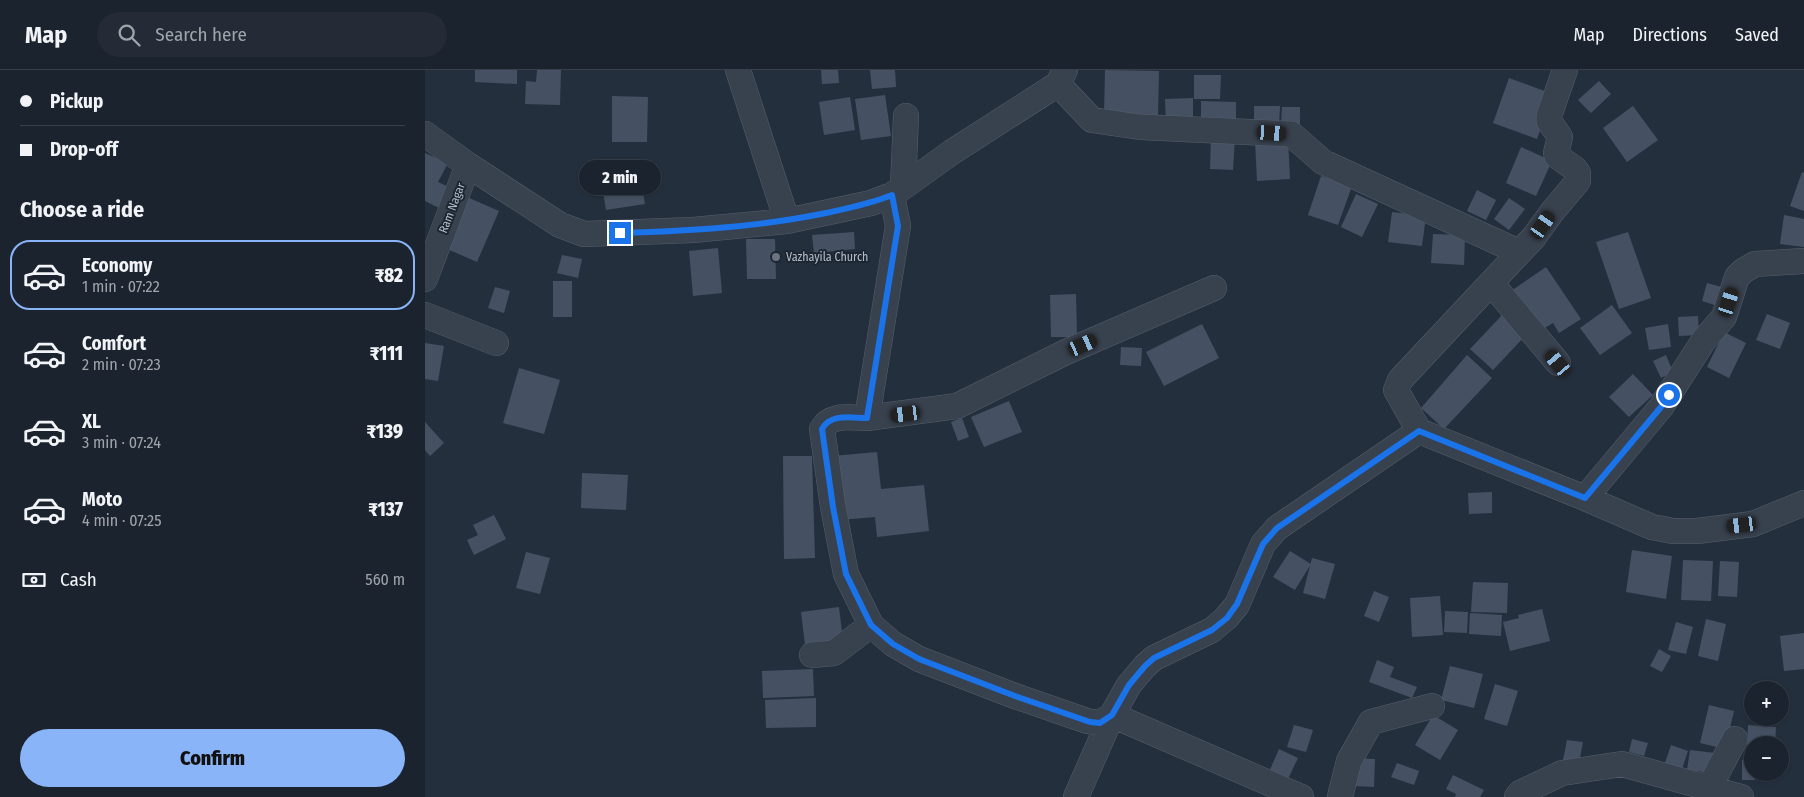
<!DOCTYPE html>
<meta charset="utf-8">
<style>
body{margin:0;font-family:"Fira Sans Condensed",sans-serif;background:#242b36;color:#f1f3f6;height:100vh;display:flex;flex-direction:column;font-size:19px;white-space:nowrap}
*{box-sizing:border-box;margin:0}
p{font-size:16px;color:#a0a4aa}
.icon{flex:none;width:28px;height:28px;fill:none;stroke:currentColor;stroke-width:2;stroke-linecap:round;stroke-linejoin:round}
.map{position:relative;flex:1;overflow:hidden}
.sheet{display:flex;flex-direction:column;background:#1b232e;width:425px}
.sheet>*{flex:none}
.banner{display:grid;align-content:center;height:110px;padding:0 20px;background:#1b232e}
.tools{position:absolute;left:1319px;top:611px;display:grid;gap:10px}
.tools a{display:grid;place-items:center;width:45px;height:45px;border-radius:50%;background:#1b232e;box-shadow:0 1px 4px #0004,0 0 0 1px #39404a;font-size:25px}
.end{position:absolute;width:22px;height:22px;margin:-11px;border:6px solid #1a73e8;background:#fff;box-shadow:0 0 0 2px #fff}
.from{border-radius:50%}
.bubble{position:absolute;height:35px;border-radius:18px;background:#1b232e;box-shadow:0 1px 4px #0004,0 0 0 1px #39404a;font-size:16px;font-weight:800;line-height:35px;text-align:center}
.car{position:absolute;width:15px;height:30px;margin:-15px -8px;border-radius:6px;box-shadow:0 0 4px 1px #0007;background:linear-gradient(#222 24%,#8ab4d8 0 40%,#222 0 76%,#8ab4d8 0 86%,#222 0)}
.banner b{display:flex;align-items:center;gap:18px;height:48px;font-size:19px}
.banner b+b{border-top:1px solid #39404a}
.banner i{width:12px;height:12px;background:#f1f3f6}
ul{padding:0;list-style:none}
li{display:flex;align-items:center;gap:15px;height:70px;margin:0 10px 8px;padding:0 10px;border:2px solid transparent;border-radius:20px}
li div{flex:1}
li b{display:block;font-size:19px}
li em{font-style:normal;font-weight:800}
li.selected{border-color:#8ab4f8}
li>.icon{width:45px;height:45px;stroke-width:1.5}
h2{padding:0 20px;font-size:22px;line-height:60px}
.pay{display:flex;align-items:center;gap:12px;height:55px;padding:0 20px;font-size:19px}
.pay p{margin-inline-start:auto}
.primary-button{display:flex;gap:10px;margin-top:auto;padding:10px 20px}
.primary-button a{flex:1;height:58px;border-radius:30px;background:#8ab4f8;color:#111;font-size:20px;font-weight:800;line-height:58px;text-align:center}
header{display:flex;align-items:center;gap:30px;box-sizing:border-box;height:70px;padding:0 25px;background:#1b232e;border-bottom:1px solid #39404a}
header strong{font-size:24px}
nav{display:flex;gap:28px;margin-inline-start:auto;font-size:18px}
.search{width:350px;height:45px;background:#242b36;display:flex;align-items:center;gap:12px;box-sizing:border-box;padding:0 18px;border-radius:28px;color:#a0a4aa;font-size:19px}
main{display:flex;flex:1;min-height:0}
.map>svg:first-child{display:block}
</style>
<header>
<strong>Map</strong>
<div class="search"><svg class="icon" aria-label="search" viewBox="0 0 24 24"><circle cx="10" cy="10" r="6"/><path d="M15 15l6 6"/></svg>Search here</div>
<nav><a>Map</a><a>Directions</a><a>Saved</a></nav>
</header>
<main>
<section class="sheet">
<div class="banner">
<b><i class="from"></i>Pickup</b>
<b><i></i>Drop-off</b>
</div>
<h2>Choose a ride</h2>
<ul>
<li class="selected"><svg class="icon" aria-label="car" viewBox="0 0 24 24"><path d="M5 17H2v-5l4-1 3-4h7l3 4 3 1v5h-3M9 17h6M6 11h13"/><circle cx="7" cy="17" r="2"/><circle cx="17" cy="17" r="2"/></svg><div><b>Economy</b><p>1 min · 07:22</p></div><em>₹82</em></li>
<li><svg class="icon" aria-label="car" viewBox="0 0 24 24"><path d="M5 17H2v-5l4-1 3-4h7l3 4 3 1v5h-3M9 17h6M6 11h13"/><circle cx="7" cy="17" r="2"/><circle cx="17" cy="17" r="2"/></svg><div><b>Comfort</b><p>2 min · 07:23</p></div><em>₹111</em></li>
<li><svg class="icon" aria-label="car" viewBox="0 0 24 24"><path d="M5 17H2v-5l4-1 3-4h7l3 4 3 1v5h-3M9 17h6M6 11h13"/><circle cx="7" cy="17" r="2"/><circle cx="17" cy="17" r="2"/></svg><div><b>XL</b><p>3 min · 07:24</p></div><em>₹139</em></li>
<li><svg class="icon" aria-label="car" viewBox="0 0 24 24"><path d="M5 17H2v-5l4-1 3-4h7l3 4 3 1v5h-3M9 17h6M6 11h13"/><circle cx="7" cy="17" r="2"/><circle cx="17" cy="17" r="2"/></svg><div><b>Moto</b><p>4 min · 07:25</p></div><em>₹137</em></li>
</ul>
<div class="pay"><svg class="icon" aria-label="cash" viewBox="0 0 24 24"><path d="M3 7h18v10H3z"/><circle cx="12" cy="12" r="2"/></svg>Cash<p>560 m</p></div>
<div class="primary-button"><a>Confirm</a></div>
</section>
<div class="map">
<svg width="1379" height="727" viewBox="0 0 1379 727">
<rect width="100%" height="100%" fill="#242f3e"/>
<!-- building -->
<path fill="#455162" d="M 50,0 L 92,0 L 92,14 L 50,12 Z
M 112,0 L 136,0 L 135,35 L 100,34 L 101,11 L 111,12 Z
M 396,0 L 413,0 L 414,13 L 397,14 Z
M 445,0 L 470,0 L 471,17 L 447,19 Z
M 680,0 L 734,1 L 733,46 L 679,45 Z
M 769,5 L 796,5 L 795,29 L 769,29 Z
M 1084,8 L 1128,24 L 1112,69 L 1068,53 Z
M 1174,11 L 1186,24 L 1166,43 L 1153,30 Z
M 460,25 L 466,66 L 436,70 L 430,29 Z
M 187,26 L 223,27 L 222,72 L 187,72 Z
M 425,27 L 430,60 L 399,65 L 394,32 Z
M 768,28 L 768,52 L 741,52 L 740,29 Z
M 776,31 L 811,32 L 811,53 L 776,52 Z
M 829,36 L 855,36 L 854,56 L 829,55 Z
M 1208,36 L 1233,70 L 1202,92 L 1178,58 Z
M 857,37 L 875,37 L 875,56 L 856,55 Z
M 786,67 L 810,68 L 808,100 L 785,99 Z
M 863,69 L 865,109 L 832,111 L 830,71 Z
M 1096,77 L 1127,91 L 1111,126 L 1081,113 Z
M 0,83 L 23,93 L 13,112 L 24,117 L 14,138 L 0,131 Z
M 1377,102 L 1379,103 L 1379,141 L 1365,136 Z
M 896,106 L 927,116 L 913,155 L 883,145 Z
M 216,110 L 220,134 L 181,140 L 177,116 Z
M 1052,120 L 1071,130 L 1061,150 L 1042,141 Z
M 931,124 L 953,134 L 937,167 L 916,157 Z
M 42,127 L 74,141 L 52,192 L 20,178 Z
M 1084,128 L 1100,139 L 1084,160 L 1069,149 Z
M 967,142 L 1001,146 L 997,176 L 963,172 Z
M 1359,145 L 1379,149 L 1379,177 L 1355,174 Z
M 429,162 L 430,179 L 389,183 L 387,165 Z
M 1203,162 L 1226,228 L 1194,239 L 1171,172 Z
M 1008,164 L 1040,165 L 1039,195 L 1006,193 Z
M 321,169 L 350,169 L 351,209 L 322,209 Z
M 293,178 L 297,223 L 268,226 L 264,181 Z
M 137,185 L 157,189 L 153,208 L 132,203 Z
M 1121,197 L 1156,249 L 1134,263 L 1128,253 L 1113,262 L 1086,221 Z
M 128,211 L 147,211 L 147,247 L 128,247 Z
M 1282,213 L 1304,219 L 1299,238 L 1277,231 Z
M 70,217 L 85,221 L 79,243 L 63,238 Z
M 651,224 L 652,267 L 626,267 L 625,225 Z
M 1187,235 L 1207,263 L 1175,285 L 1155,258 Z
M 1079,243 L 1102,264 L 1068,300 L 1045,279 Z
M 1342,244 L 1365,253 L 1355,279 L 1331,270 Z
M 1273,246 L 1274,265 L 1254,266 L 1253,247 Z
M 777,254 L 794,288 L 739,316 L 721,282 Z
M 1243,254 L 1246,277 L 1224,280 L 1220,258 Z
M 1299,262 L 1321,273 L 1304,308 L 1282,297 Z
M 0,273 L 19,276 L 13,311 L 0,309 Z
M 696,277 L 717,278 L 716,296 L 695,295 Z
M 1042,285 L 1067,308 L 1019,359 L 996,338 Z
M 1241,285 L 1248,302 L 1236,308 L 1228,291 Z
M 94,298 L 135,310 L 119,364 L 78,353 Z
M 1208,304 L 1228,325 L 1204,347 L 1184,327 Z
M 584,331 L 597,362 L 559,377 L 546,347 Z
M 537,348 L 544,367 L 533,371 L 526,352 Z
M 0,352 L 19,373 L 5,386 L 0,380 Z
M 452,382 L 456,419 L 499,415 L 504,461 L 452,467 L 450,447 L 414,450 L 407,386 Z
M 358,386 L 387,386 L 390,488 L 359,489 Z
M 157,403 L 203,405 L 201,440 L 156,438 Z
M 1067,422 L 1067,443 L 1044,444 L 1043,423 Z
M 69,445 L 81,469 L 49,485 L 42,470 L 53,465 L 48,455 Z
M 1207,480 L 1247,486 L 1241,529 L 1201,522 Z
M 865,481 L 886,494 L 870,520 L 848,507 Z
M 101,482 L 125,488 L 115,524 L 91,518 Z
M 887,488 L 910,494 L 900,529 L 878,523 Z
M 1258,490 L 1288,491 L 1286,531 L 1256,530 Z
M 1295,491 L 1314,492 L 1312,527 L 1293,526 Z
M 1048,512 L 1083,513 L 1082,543 L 1046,542 Z
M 949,521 L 964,527 L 954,552 L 939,546 Z
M 1015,526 L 1018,565 L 987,567 L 985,528 Z
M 414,537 L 418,570 L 380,575 L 376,542 Z
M 1117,539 L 1125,571 L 1085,581 L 1078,552 L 1094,548 L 1093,545 Z
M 1020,541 L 1043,542 L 1042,563 L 1019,562 Z
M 1045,543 L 1077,545 L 1076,566 L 1044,564 Z
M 1281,549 L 1301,554 L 1293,591 L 1273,586 Z
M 1251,552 L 1268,557 L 1261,584 L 1243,580 Z
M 1379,563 L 1379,599 L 1359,601 L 1355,566 Z
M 1234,579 L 1246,586 L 1237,602 L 1225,596 Z
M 952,590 L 969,597 L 965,607 L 992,617 L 987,628 L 944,612 Z
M 1025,596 L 1058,604 L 1049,638 L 1016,630 Z
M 388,599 L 389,626 L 338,628 L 337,601 Z
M 1070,614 L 1093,621 L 1082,656 L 1059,649 Z
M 391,628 L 391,657 L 341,658 L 340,630 Z
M 1284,635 L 1309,641 L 1300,679 L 1275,673 Z
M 1008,645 L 1033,660 L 1015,690 L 990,675 Z
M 869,655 L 888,660 L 881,682 L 862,677 Z
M 1323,655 L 1351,657 L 1350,675 L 1328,675 L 1328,678 L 1322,677 Z
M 1207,669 L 1223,673 L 1219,686 L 1204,682 Z
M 1142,670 L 1158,672 L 1154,693 L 1138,690 Z
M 1246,675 L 1263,681 L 1256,702 L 1239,696 Z
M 854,679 L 873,688 L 862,711 L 844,702 Z
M 1265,680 L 1290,683 L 1288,703 L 1262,700 Z
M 931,688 L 950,689 L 949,717 L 929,716 Z
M 1317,690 L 1328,690 L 1328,702 L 1330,702 L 1330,710 L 1317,710 Z
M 972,693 L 994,701 L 989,715 L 966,707 Z
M 1028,705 L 1059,720 L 1055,727 L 1030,727 L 1031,724 L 1021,719 Z"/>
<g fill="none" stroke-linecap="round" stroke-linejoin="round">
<defs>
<path id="minor" d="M 313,0 L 362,151
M 633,14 L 667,50 L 715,57 L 866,64 L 898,92 L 1094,182
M 0,64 L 43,95 L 135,155 L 159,164 L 268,160 L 362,151 L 446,133 L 467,125 L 527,82 L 633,14 L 640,0
M 478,117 L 481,46
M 467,125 L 473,156 L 442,348 C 426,348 406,343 397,359 L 408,437 L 421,504 L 446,555 L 468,574 L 494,589 L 590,626 L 662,651 L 675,653 L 687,645 L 704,615 L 720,596 L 729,588 L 787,560 L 801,548 L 812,535 L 838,474 L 852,458 L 994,361 L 971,320 L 975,310 L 1109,167 L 1127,142 L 1153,111 L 1153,103 L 1150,99 L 1132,86 L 1131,83 L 1135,67 L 1124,51 L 1124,46 L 1140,0
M 0,209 L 43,95
M 1067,214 L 1133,293
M 0,245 L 71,273
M 442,348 L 532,336 L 641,282 L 789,218
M 994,361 L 1160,428 L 1227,457 L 1248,461 L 1272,461 L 1328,454 L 1379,433
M 1160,428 L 1236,337 L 1279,270 L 1299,247 L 1312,207 L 1318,201 L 1330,194 L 1379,191
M 387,585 L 409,583 L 446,555
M 1284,718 L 1310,669
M 651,727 L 687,645 L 876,727
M 915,727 L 924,691 L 946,652 L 1007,636
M 1092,727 L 1095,723 L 1137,703 L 1197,694 L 1316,727"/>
</defs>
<!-- minor casing -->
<use href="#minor" stroke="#565f6c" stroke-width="26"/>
<!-- minor -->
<use href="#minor" stroke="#38414e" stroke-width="25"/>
</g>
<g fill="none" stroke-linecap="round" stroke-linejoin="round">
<!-- route -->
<path stroke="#1a73e8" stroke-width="6" d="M 195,163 C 264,161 333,157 401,143 C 423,138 445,134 467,125 L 473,156 L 442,348 C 426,348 406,343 397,359 L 408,437 L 421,504 L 446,555 L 468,574 L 494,589 L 590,626 L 665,652 L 675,653 L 687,645 L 704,615 L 720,596 L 729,588 L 787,560 L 802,548 L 812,534 L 838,474 L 852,458 L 994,361 L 1160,428 L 1236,337 L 1244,325"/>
</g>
<!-- markers -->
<circle fill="#6b7280" stroke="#1d2633" stroke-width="2" cx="351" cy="187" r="5"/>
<g text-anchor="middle" stroke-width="4" stroke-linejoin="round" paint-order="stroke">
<!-- street labels -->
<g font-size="12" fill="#b4bcc9" stroke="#1d2633">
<text transform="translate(27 138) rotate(-69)" y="4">Ram Nagar</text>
</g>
<!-- poi labels -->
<g font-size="12" fill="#b4bcc9" stroke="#1d2633" text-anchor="start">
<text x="361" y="191">Vazhayila Church</text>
</g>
</g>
</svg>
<div class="tools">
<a>+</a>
<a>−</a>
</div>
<i class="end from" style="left:1244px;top:325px"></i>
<i class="end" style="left:195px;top:163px"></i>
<div class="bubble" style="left:154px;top:90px;width:82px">2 min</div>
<i class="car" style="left:847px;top:63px;rotate:93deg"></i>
<i class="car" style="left:1118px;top:155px;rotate:35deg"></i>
<i class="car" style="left:1304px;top:232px;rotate:18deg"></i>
<i class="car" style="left:658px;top:275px;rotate:66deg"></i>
<i class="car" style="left:1133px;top:293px;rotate:320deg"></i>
<i class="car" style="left:481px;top:344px;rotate:263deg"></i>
<i class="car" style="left:1317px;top:455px;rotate:263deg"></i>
</div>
</main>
